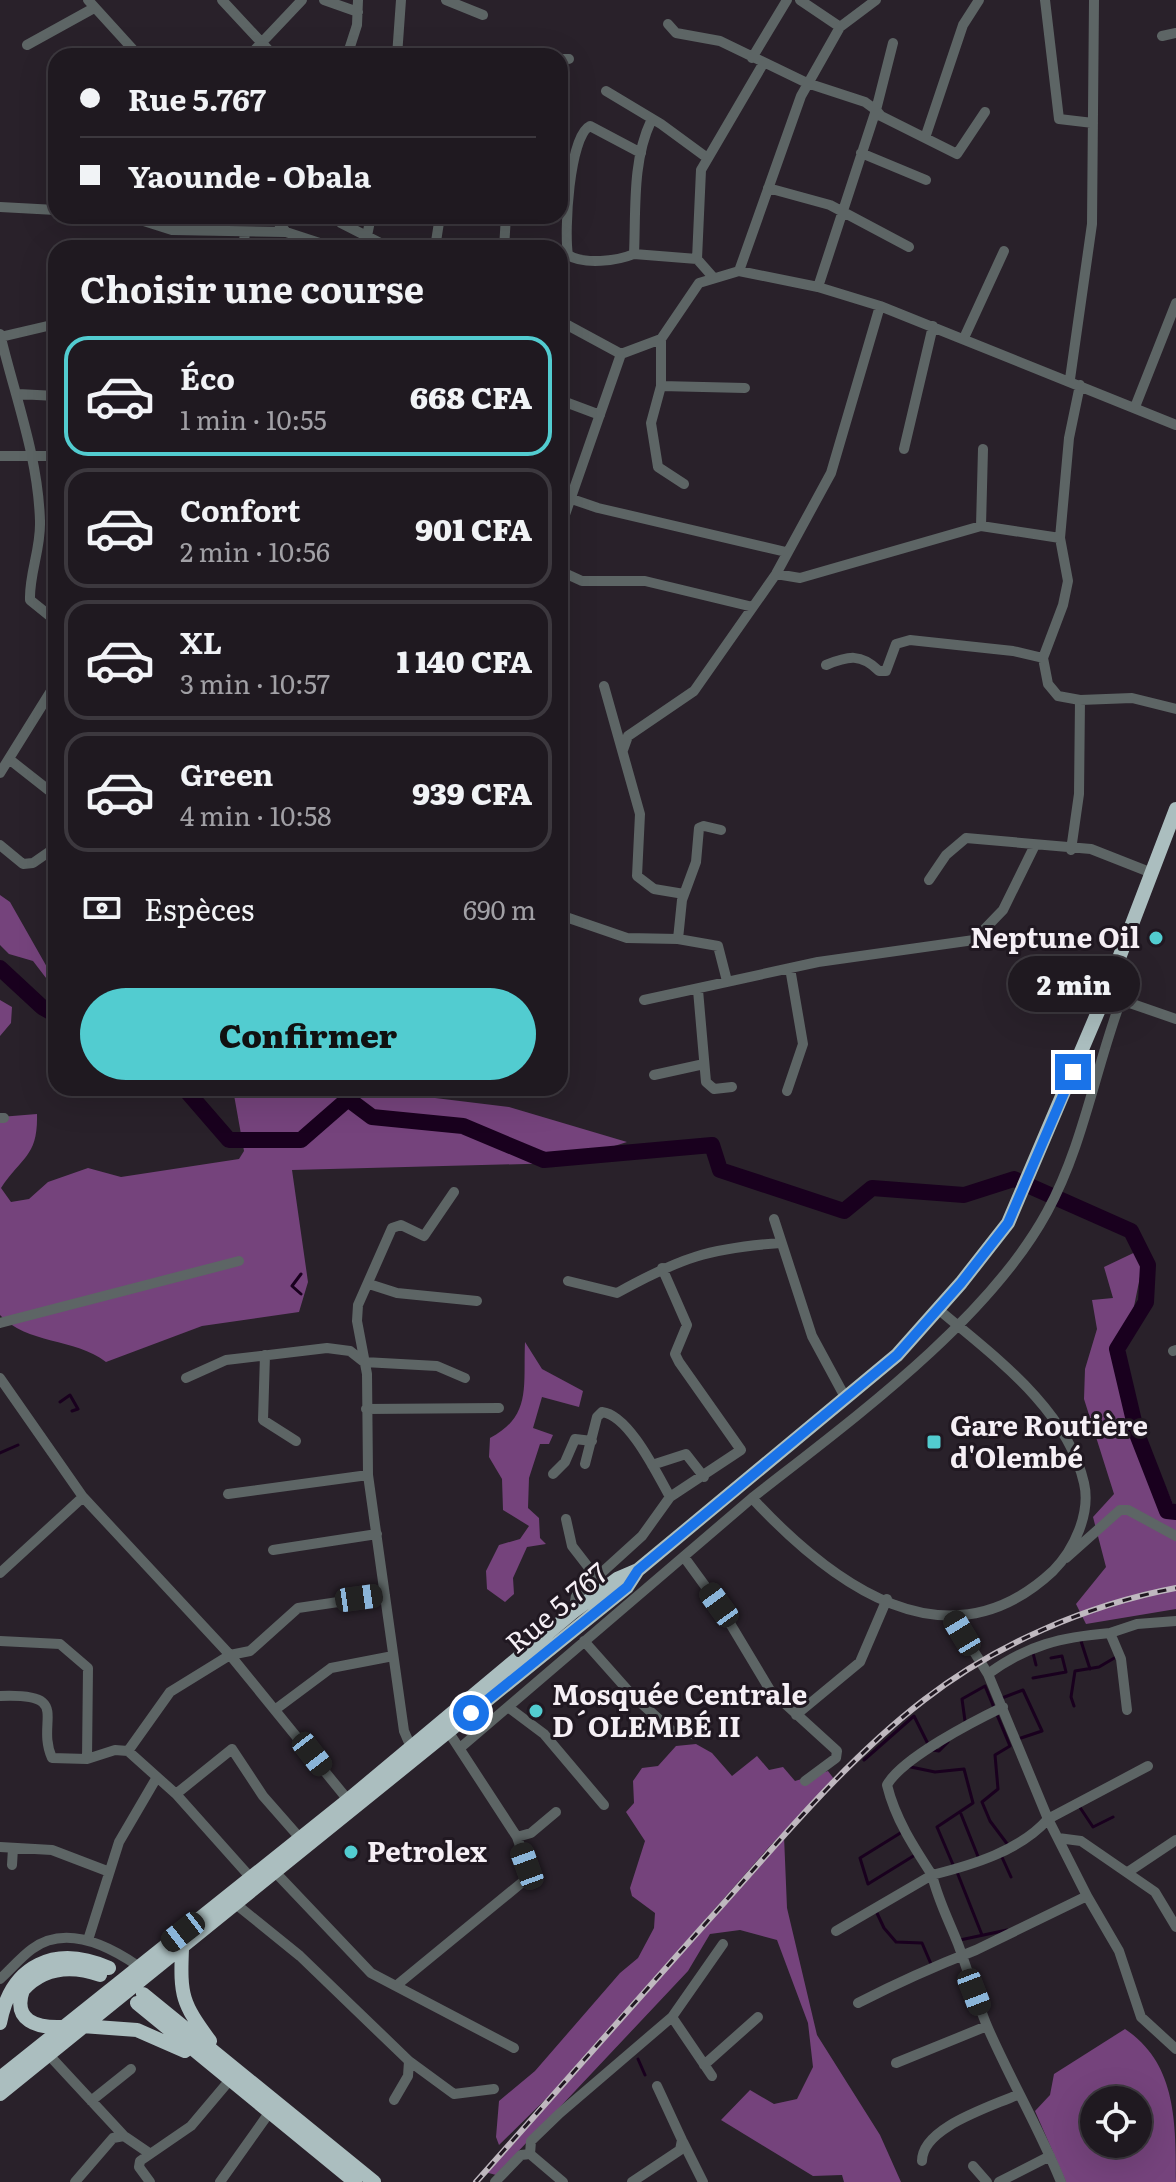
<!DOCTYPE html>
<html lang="fr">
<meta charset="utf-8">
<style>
body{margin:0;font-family:Literata,serif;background:#272229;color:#f1f3f6;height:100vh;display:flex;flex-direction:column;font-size:30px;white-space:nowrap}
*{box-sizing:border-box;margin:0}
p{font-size:26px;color:#a1a0a5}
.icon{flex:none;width:44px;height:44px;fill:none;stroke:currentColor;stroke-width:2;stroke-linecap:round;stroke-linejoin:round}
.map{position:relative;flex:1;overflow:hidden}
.panel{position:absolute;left:48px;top:240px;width:520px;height:856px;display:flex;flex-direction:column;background:#1f1920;border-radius:24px;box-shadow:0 8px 32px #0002,0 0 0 2px #3c383e}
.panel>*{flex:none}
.guide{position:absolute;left:48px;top:48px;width:520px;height:176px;border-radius:24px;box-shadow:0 8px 32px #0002,0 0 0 2px #3c383e;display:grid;align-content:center;height:176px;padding:0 32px;background:#1f1920}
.fabs{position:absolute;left:1080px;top:2086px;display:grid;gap:16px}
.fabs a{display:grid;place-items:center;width:72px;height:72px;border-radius:50%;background:#1f1920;box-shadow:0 8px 32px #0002,0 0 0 2px #3c383e;font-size:40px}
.end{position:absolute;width:36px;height:36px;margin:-18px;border:10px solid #1a73e8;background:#fff;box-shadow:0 0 0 4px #fff}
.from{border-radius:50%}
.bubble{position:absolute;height:56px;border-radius:28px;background:#1f1920;box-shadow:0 8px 32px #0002,0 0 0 2px #3c383e;font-size:26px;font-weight:800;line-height:56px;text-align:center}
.car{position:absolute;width:24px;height:48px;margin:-24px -12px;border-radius:10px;box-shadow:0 0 6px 2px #0007;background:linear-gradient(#222 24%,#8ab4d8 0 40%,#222 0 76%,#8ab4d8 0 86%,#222 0)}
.guide b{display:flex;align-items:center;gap:28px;height:76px;font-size:30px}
.guide b+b{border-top:2px solid #3c383e}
.guide i{width:20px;height:20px;background:#f1f3f6}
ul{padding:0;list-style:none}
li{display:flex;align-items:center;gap:24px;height:120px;margin:0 16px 12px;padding:0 16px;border:4px solid #3c383e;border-radius:24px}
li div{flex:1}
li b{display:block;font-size:30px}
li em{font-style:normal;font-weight:800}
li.current{border-color:#52ccd0}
li>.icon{width:72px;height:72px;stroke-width:1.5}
h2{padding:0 32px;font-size:36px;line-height:96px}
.pay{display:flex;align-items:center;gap:20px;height:88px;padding:0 32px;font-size:30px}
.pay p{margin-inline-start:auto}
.button{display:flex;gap:16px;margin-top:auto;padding:16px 32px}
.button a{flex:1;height:92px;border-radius:48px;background:#52ccd0;color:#111;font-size:32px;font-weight:800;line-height:92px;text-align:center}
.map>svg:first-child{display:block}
</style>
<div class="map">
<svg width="1176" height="2182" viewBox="0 0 1176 2182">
<rect width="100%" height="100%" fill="#29212a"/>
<!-- forest -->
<path fill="#75437c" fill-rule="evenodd" d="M 0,895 L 10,902 L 56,983 L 56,991 L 33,961 L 9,954 L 0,945 Z
M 0,1000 L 12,1007 L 11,1023 L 0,1036 Z
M 196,1088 L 353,1088 L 509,1107 L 627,1142 L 561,1163 L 292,1170 L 308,1282 L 299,1312 L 202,1326 L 106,1362 C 75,1338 26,1344 0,1315 L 0,1117 L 37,1114 C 38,1157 22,1156 1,1188 L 11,1202 L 29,1199 L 48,1182 L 88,1168 L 121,1177 L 239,1159 L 244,1151 L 234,1095 L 226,1092 L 204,1097 Z
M 1146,1247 L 1120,1376 L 1176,1512 L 1176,1609 L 1086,1624 L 1076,1604 L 1106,1567 L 1093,1517 L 1114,1494 L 1084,1399 L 1085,1369 L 1097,1329 L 1092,1300 L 1113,1298 L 1104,1267 Z
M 525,1342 L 542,1369 L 583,1391 L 579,1407 L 542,1397 L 533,1428 L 553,1435 L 549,1444 L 540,1444 L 529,1478 L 528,1508 L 539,1518 L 540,1538 L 546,1544 L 527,1547 L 513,1578 L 514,1594 L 505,1602 L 487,1589 L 486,1571 L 499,1545 L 520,1539 L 529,1526 L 503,1510 L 502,1479 L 489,1457 L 490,1438 C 532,1416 523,1386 525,1342 Z
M 696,1744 L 712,1753 L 732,1776 L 757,1756 L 769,1770 L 783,1767 L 795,1781 L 828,1771 L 834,1779 L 769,1847 L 559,2086 L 499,2145 L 496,2137 L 499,2101 L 535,2071 L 620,1973 L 638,1958 L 654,1928 L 655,1913 L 632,1896 L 630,1888 L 645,1841 L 626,1812 L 634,1803 L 633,1781 L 642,1768 L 658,1766 L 676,1746 Z
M 784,1836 L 787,1908 L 817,2035 L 880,2135 L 901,2182 L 844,2182 L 842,2175 L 813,2176 L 721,2120 L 750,2090 L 774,2104 L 797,2099 L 813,2067 L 808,2023 L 777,1940 L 740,1930 L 710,1934 L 688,1971 L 496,2175 L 485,2172 Z
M 1125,2029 C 1176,2063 1176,2121 1176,2182 L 1066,2182 L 1035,2111 L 1050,2095 L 1054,2074 ZM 1094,2100 L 1138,2100 L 1138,2144 L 1094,2144 Z"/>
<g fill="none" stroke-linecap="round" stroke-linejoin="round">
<!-- stream -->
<path stroke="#19001e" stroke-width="3" d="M 301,1274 L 292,1286 L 301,1294
M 60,1402 L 70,1395 L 78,1409 L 72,1411
M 0,1453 L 18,1445
M 1080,1638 L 1090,1669
M 1033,1653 L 1036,1665
M 1033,1678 L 1066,1672 L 1062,1656 L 1051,1658
M 1002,1698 L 1023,1690 L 1042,1731 L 1018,1739
M 1074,1706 L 1071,1697 L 1075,1671 L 1099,1667 L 1116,1657
M 965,1721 L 962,1699 L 985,1686 L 1010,1746 L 995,1755 L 998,1789 L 982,1802 L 990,1821 L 1008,1845
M 932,1750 L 939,1751 L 948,1742
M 864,1760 L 914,1716 L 928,1744
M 906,1766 L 935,1772 L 964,1769 L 973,1803 L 937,1827 L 954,1867
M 1079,1806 L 1093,1827 L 1113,1817
M 961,1814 L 979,1859
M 902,1832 L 860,1858 L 868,1884 L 915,1855
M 1001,1855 L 1011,1877
M 957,1872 L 982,1935
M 876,1911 L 884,1928 L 896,1942 L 922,1943 L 931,1964
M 960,1940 L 1007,1930
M 638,2059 L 645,2075"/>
<!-- river -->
<path stroke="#19001e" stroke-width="16" d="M 0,968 L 42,1007 L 56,1015
M 184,1088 L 229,1140 L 301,1140 L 348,1099 L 372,1117 L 463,1126 L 544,1160 L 712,1145 L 720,1170 L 844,1211 L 872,1188 L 964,1195 L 1014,1179 L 1131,1231 L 1148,1265 L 1146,1302 L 1117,1349 L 1137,1434 L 1167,1511 L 1176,1512"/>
<!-- minor -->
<path stroke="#5d6565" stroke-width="10" d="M 88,0 L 139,56
M 222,0 L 274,56
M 324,0 L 358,12
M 446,0 L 483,15
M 1045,0 L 1059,119 L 1093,123
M 668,24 L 676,33 L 720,41 L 807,83 L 865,102 L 876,110 L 818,287
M 840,27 L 876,0
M 1162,36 L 1176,33
M 893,43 L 876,110 L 881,116 L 957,154 L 985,112
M 27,45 L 94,8
M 249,56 L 302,0
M 347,56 L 357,25 L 358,0
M 397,56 L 401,0
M 752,58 L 787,0
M 560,59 L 569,59
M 606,91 L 661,124 L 706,157
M 651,121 C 632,161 636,211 634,254 L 697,259
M 925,138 L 963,25 L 979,0
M 861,153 L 926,180
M 768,188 L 830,205 L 909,247
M 0,207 L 56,210
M 128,216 L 172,230 L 286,232 L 335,248
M 273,216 L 286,232
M 335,216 L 341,223 L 390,248
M 367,236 L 371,216
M 243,248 L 245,233
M 435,248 L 440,216
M 504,248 L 506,216
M 634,254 C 617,261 584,265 568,255 C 564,232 569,136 590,126 L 641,153
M 739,271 L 801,96 L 840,27 L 800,0
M 712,276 L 697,259 L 701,170 L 763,64
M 560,321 L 621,354
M 0,334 C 15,397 38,456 40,521 C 41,549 29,574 30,600 L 56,621
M 1,337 L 56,324
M 964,338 L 1004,251
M 661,339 L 661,386 L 651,423 L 658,467 L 684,484
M 1070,379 L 1092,224 L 1094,0
M 661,386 L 745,388
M 18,394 L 56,396
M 560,400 L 600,415
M 1135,407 L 1176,303
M 904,449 L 933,326
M 0,456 L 56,456
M 560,495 L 598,508 L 786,552
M 981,526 L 983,449
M 560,529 L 621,354 L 661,339 L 699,283 L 739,271 L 818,287 L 880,306 L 1176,425
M 560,571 L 582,581 L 645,581 L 753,607
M 776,574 L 800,578 L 981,526 L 1060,538
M 1043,658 L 1063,605 L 1068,581 L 1060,538 L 1069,438 L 1080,385
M 826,665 C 848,656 861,653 879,671 L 886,671 L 896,644 L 910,640 L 1013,651 L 1043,658 L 1048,684 L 1058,696 L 1080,700 L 1132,698 L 1176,709
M 604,686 L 640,814 L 637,876 L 654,889 L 684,894
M 623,750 L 628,736 L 694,691 L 776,574 L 831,473 L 880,306
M 9,759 L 56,796
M 0,773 L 56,683
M 0,845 L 23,864 L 33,863 L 56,847
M 1071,850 L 1079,794 L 1080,700
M 929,880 L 946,855 L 966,838 L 1091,849 L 1152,873
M 560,915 L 627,938 L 678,939 L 718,946 L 727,981
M 678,939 L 682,900 L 696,862 L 699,828 L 704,826 L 721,830
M 698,990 L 706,1082 L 714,1089 L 732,1087
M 644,1000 L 818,962 L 974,940 L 1003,910 L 1035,845
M 1103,1000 L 1121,1000 L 1176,1019
M 654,1075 L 704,1064
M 787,1091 L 803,1044 L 790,968
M 0,1118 L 4,1118
M 774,1219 L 812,1336 L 845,1397
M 568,1281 L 617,1293 C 680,1258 709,1248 781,1243
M 369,1284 L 397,1293 L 477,1301
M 0,1323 L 239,1261
M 1173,1351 L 1176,1350
M 265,1355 L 263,1420 L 296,1441
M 0,1378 L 83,1497 L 230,1655 L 348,1800
M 186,1378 L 226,1360 L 327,1348 L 350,1351 L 364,1362 L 437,1366 L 465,1378
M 366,1409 L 499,1408
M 585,1464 L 597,1417 L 602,1412 C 629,1415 657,1474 670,1497
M 652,1465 L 686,1454 L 704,1477
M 553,1474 L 565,1462 L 575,1439 L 592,1441
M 228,1494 L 368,1475
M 752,1498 C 850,1421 987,1322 1047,1212 C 1083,1146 1095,1070 1121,1000
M 566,1519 L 572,1546 L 596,1577
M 273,1550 L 377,1534
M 684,1557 L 719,1605 L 770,1690 L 837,1751 L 836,1758 L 805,1781
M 1066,1558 L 1120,1510 L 1128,1510 L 1176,1536
M 0,1573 L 83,1497
M 573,1612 L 576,1596 L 642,1536 L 670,1497 L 741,1450 L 679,1362 L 675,1354 L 687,1325 L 662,1268
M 953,1618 L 988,1674 L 1048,1819 L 1148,1766
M 1110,1633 L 1137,1624 L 1176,1621
M 0,1641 L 60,1644 L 88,1668 L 87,1759
M 584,1641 L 632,1695 L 672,1731 L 698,1735
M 988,1674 C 1027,1645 1062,1637 1110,1633 L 1121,1659 L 1127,1710
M 0,1696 C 74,1693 35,1720 52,1758 L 87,1759 L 115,1750 L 128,1751 L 176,1794 L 251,1878
M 508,1707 L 544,1734 L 604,1805
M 276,1709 L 331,1668 L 393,1656
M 796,1715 L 860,1662 L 887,1599
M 446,1728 L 517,1837 L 531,1833 L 556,1812
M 410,1745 L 404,1731 L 368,1475 L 367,1374 L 357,1321 L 358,1305 L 392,1228 L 401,1225 L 424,1236 L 454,1192
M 460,1748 L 752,1498 C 831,1583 946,1671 1053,1571 C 1074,1550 1091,1513 1084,1483 C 1067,1408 992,1355 938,1309
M 128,1751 L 170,1692 L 230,1655 L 250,1651 L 298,1608 L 385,1595
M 176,1794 L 232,1749 L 263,1796 L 299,1837
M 1058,1838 L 1081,1841 L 1155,1892 L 1176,1927
M 0,1847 L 52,1850 L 107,1871
M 12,1865 L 13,1848
M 1128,1872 L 1176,1840
M 276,1873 L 371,1973 L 514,2048
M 1087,1896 L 1119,1951 L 1141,2017 L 1176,2049
M 237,1905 L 300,1956 L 409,2061 L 408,2076 L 394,2100
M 836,1931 L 932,1875 C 913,1846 895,1818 887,1785 C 902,1758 974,1721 1003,1707
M 88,1940 L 119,1842 L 157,1777
M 0,1979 C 11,1969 21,1957 32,1949 C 66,1924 109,1946 138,1966
M 397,1985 L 525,1880 L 527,1866 L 517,1837
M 858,2003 C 897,1983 935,1966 976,1950 L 1087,1896 L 1048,1819 C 1020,1851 972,1865 932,1875 C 938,1900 949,1921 958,1944 C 968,1971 976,1999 987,2026 C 1010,2079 1039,2128 1061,2182
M 672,2017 L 723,1944
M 48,2054 L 124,2136 L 149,2153
M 409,2061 L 454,2094 L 494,2089
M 896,2063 L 987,2026
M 704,2065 L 758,2017
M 91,2101 L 131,2069
M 683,2142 L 703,2182
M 530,2154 L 563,2182
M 922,2161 C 922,2127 991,2107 1019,2094
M 973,2166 L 987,2182
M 75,2182 L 113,2138 L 124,2136
M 150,2182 L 139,2167 L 140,2161 L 191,2126 L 229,2081
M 220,2182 L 269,2113
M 495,2182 L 521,2155 L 530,2154 L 531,2141 L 560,2113 L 672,2017 L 712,2076
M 632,2182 L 680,2150 L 682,2140 L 657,2086
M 999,2182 L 1050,2156"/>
<!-- highway -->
<path stroke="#abbebf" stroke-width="14" d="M 182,1949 C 180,1996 182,2003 210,2041
M 143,1994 L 374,2182
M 137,2003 L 355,2182
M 0,2023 C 11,1965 55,1944 109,1968
M 82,2026 L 137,2030 L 185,2051
M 62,2027 C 37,2028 12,2021 23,1990 C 44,1967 71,1965 100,1975
M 0,2078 L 348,1800 L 573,1612 L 617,1579 L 638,1570
M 0,2094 L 627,1587 L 638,1570 L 897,1355 L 961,1283 L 1008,1223 L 1103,1000 L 1176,809"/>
<defs>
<path id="rail" d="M 476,2182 C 552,2096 628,2010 705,1924 C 774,1848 842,1763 924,1700 C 996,1644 1087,1605 1176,1588"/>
</defs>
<!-- rail casing -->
<use href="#rail" stroke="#bfb8bf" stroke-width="6"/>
<!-- rail -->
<use href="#rail" stroke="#201821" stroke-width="3" stroke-dasharray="9" stroke-linecap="butt"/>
</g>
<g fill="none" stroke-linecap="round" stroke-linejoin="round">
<!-- route -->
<path stroke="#1a73e8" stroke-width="10" d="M 471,1713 L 627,1587 L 638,1570 L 897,1355 L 961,1283 L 1008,1223 L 1073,1072"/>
</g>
<!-- markers -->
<g fill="#52ccd0" stroke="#201821" stroke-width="3">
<circle cx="1156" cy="938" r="8"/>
<rect x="926" y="1434" width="16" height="16" rx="4"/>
<circle cx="536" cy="1711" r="8"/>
<circle cx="351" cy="1852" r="8"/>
</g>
<g text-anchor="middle" stroke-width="6" stroke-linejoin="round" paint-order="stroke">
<!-- poi labels -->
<g font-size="28" font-weight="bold" fill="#f5eff5" stroke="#201821" text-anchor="start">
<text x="1140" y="948" text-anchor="end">Neptune Oil</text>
<text x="950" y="1436">Gare Routière<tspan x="950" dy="32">d'Olembé</tspan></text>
<text x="552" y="1705">Mosquée Centrale<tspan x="552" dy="32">D´OLEMBÉ II</tspan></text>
<text x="367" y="1862">Petrolex</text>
</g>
<!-- street labels -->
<g font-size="28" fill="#f5eff5" stroke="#201821">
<text transform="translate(557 1608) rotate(-40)" y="10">Rue 5.767</text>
</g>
</g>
</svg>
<div class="fabs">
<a><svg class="icon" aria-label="locate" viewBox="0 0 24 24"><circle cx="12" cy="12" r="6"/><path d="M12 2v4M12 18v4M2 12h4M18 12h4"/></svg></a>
</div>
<i class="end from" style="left:471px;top:1713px"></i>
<i class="end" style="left:1073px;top:1072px"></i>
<div class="bubble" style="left:1008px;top:956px;width:132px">2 min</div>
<i class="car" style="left:359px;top:1598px;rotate:82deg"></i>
<i class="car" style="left:719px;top:1605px;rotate:324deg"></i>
<i class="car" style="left:962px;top:1633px;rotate:329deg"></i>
<i class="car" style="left:312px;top:1754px;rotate:142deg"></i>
<i class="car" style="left:527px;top:1866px;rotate:340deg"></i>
<i class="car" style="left:183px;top:1932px;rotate:232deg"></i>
<i class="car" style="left:974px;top:1992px;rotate:159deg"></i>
<div class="guide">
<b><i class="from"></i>Rue 5.767</b>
<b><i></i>Yaounde - Obala</b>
</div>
<section class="panel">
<h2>Choisir une course</h2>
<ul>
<li class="current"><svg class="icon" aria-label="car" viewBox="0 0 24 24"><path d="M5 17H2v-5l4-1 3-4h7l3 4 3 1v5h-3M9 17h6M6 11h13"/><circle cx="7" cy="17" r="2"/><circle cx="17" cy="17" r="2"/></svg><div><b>Éco</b><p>1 min · 10:55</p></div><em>668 CFA</em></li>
<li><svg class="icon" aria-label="car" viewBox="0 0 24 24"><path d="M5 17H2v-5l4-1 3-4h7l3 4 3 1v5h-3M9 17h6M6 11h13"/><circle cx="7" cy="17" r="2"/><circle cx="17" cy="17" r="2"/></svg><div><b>Confort</b><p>2 min · 10:56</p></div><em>901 CFA</em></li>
<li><svg class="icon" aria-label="car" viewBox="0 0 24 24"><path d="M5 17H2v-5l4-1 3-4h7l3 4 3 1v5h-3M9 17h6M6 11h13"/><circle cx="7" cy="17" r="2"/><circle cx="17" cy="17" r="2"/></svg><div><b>XL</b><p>3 min · 10:57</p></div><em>1 140 CFA</em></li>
<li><svg class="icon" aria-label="car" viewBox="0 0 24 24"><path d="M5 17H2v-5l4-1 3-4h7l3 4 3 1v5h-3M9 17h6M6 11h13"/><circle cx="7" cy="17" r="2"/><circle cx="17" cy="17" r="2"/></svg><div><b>Green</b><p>4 min · 10:58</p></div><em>939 CFA</em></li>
</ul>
<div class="pay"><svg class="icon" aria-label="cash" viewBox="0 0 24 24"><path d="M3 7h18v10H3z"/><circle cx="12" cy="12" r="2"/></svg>Espèces<p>690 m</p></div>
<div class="button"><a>Confirmer</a></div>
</section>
</div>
